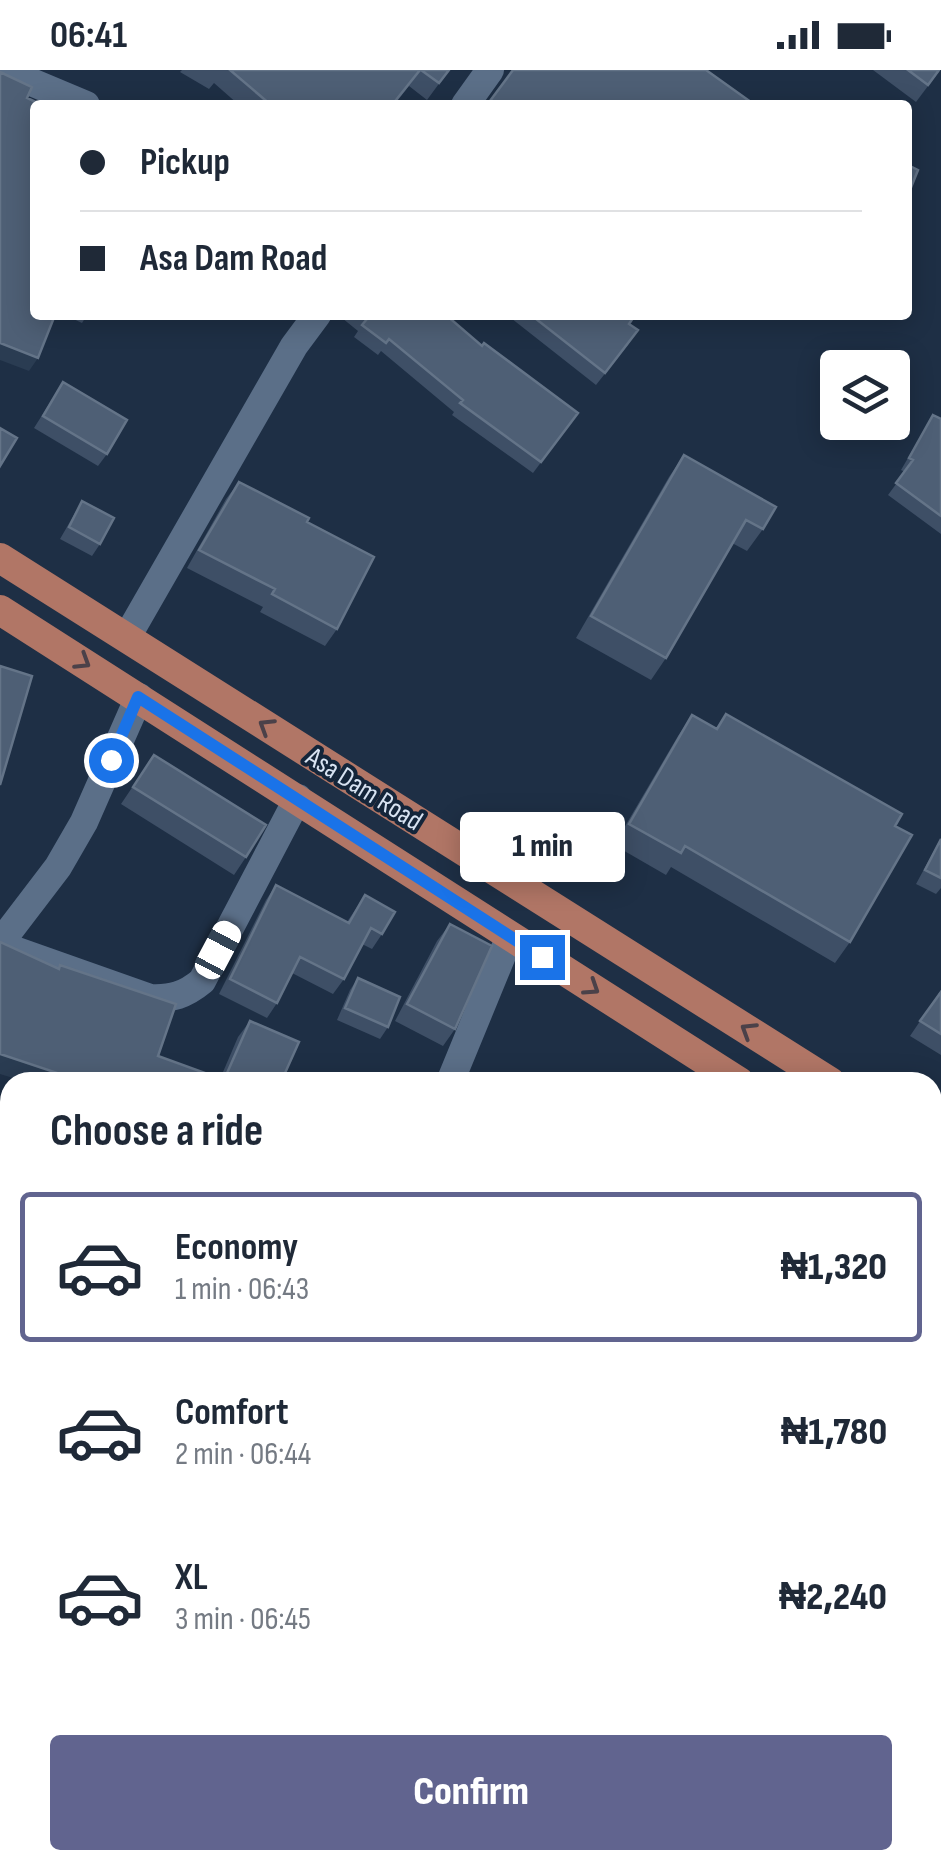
<!DOCTYPE html>
<meta charset="utf-8">
<style>
body{margin:0;font-family:"Sofia Sans Condensed",sans-serif;background:#f6f6f7;color:#1f2937;height:100vh;display:flex;flex-direction:column;font-size:38px;white-space:nowrap}
*{box-sizing:border-box;margin:0}
p{font-size:32px;color:#747a83}
.icon{flex:none;width:55px;height:55px;fill:none;stroke:currentColor;stroke-width:2;stroke-linecap:round;stroke-linejoin:round}
.map{position:relative;flex:1;overflow:hidden}
.sheet{position:absolute;left:0px;top:1002px;width:942px;height:798px;display:flex;flex-direction:column;background:#fff;border-radius:30px 30px 0 0;box-shadow:0 5px 25px #0003}
.sheet>*{flex:none}
.banner{position:absolute;left:30px;top:30px;width:882px;height:220px;border-radius:10px;box-shadow:0 5px 25px #0003;display:grid;align-content:center;height:220px;padding:0 50px;background:#fff}
.buttons{position:absolute;left:820px;top:280px;display:grid;gap:20px}
.buttons a{display:grid;place-items:center;width:90px;height:90px;border-radius:10px;background:#fff;box-shadow:0 5px 25px #0003;font-size:50px}
.end{position:absolute;width:45px;height:45px;margin:-22px;border:12px solid #1a73e8;background:#fff;box-shadow:0 0 0 5px #fff}
.from{border-radius:50%}
.bubble{position:absolute;height:70px;border-radius:10px;background:#fff;box-shadow:0 5px 25px #0003;font-size:32px;font-weight:800;line-height:70px;text-align:center}
.car{position:absolute;width:30px;height:60px;margin:-30px -15px;border-radius:12px;box-shadow:0 0 8px 2px #0007;background:linear-gradient(#fff 24%,#345 0 40%,#fff 0 76%,#345 0 86%,#fff 0)}
.banner b{display:flex;align-items:center;gap:35px;height:95px;font-size:38px}
.banner b+b{border-top:2px solid #e0e1e3}
.banner i{width:25px;height:25px;background:#1f2937}
ul{padding:0;list-style:none}
li{display:flex;align-items:center;gap:30px;height:150px;margin:0 20px 15px;padding:0 30px;border:5px solid transparent;border-radius:10px}
li div{flex:1}
li b{display:block;font-size:38px}
li em{font-style:normal;font-weight:800}
li.selected{border-color:#61648f}
li>.icon{width:90px;height:90px;stroke-width:1.5}
h2{padding:0 50px;font-size:45px;line-height:120px}
.button{display:flex;gap:20px;margin-top:auto;padding:20px 50px}
.button a{flex:1;height:115px;border-radius:10px;background:#61648f;color:#fff;font-size:40px;font-weight:800;line-height:115px;text-align:center}
.status{display:flex;justify-content:space-between;align-items:center;height:70px;padding:0 50px;background:#fff;direction:ltr}
.status svg{height:28px;fill:currentColor}
.map>svg:first-child{display:block}
</style>
<div class="status"><b>06:41</b><svg viewBox="0 0 49 12"><path d="M0 12V9h3v3zM5 12V6h3v6zM10 12V3h3v9zM15 12V0h3v12zM26 1h20v11H26zM47 4h2v5h-2z"/></svg></div>
<div class="map">
<svg width="941" height="1798" viewBox="0 0 941 1798">
<rect width="100%" height="100%" fill="#1e2f45"/>
<g fill="none" stroke-linecap="round" stroke-linejoin="round">
<!-- minor -->
<path stroke="#5b6f88" stroke-width="28" d="M 3,0 L 86,35
M 465,35 L 490,0
M 127,567 L 294,276 L 317,245
M 0,873 L 58,797 L 84,752 L 139,627
M 0,875 L 150,928 C 172,929 185,925 202,911 L 298,728
M 450,1012 L 510,866
M 0,1089 L 10,1098
M 0,1194 L 10,1178
M 932,1547 L 941,1530
M 932,1720 L 941,1725
M 289,1790 L 305,1798
M 89,1798 L 94,1790
M 722,1798 L 725,1790"/>
<!-- primary -->
<path stroke="#b17666" stroke-width="30" d="M 0,488 L 830,1012
M 0,540 L 739,1012
M 932,1077 L 941,1083
M 932,1136 L 941,1142"/>
</g>
<!-- wall -->
<path fill="#3e4f66" d="M 182,0 L 449,0 L 427,30 L 409,16 L 394,35 L 239,35 L 214,13 L 209,19 L 180,2 Z
M 873,0 L 940,0 L 916,32 Z
M 65,245 L 87,245 L 82,253 Z
M 344,245 L 446,245 L 482,276 L 578,343 L 533,403 L 452,345 L 454,342 L 381,281 L 378,285 L 354,267 L 358,261 L 342,248 Z
M 507,245 L 635,245 L 629,254 L 630,272 L 596,315 Z
M 63,312 L 107,384 L 98,396 L 34,358 Z
M 933,345 L 941,349 L 941,464 L 888,425 L 905,402 L 901,400 Z
M 684,385 L 763,459 L 747,481 L 732,473 L 666,588 L 651,610 L 576,568 L 669,407 Z
M 239,412 L 307,452 L 337,559 L 325,576 L 260,542 L 263,537 L 187,498 L 226,429 Z
M 82,431 L 100,474 L 92,486 L 60,469 Z
M 726,644 L 895,756 L 850,872 L 835,893 L 671,797 L 666,805 L 614,775 L 678,666 L 692,645 L 716,659 Z
M 154,685 L 246,787 L 234,805 L 121,734 Z
M 941,768 L 941,818 L 936,824 L 916,814 Z
M 276,815 L 347,852 L 365,825 L 382,864 L 372,879 L 362,874 L 344,909 L 333,924 L 292,903 L 277,933 L 267,948 L 219,924 L 266,830 Z
M 450,854 L 455,959 L 443,976 L 395,951 L 437,871 Z
M 60,895 L 158,986 L 220,1009 L 238,967 L 250,951 L 281,1012 L 0,1004 Z
M 358,908 L 388,957 L 380,969 L 337,950 L 350,920 Z
M 941,920 L 941,985 L 910,966 Z
M 0,1408 L 10,1413 L 10,1658 L 0,1653 Z
M 932,1549 L 941,1553 L 941,1655 L 932,1651 Z
M 10,1716 L 10,1787 L 0,1782 L 0,1737 Z
M 17,1790 L 48,1790 L 43,1798 L 34,1798 Z
M 383,1790 L 681,1790 L 692,1798 L 379,1798 Z
M 741,1790 L 827,1790 L 824,1798 L 740,1798 Z"/>
<!-- shaded-wall -->
<path fill="#2a3c52" d="M 0,273 L 38,288 L 29,301 L 0,290 Z
M 0,984 L 84,1012 L 26,1012 L 0,1004 Z
M 10,1149 L 10,1161 L 3,1162 L 0,1165 L 0,1162 Z
M 932,1247 L 941,1250 L 941,1265 L 932,1262 Z
M 941,1427 L 941,1446 L 932,1443 L 932,1431 Z
M 932,1589 L 941,1592 L 941,1599 L 934,1609 Z
M 747,1792 L 762,1798 L 743,1798 Z"/>
<!-- building -->
<path fill="#4e5f75" stroke="#647488" stroke-width="2.5" d="M 230,0 L 420,0 L 392,35 L 271,35 Z
M 421,0 L 449,0 L 439,13 Z
M 513,0 L 706,0 L 755,35 L 487,35 Z
M 908,0 L 939,0 L 928,15 Z
M 0,2 L 32,17 L 27,28 L 42,35 L 35,35 L 35,245 L 55,245 L 38,288 L 0,273 Z
M 908,95 L 918,100 L 908,125 Z
M 362,245 L 446,245 L 482,276 L 484,273 L 578,343 L 541,392 L 460,333 L 463,330 L 389,269 L 386,273 L 362,255 L 367,249 Z
M 531,245 L 635,245 L 629,254 L 638,260 L 605,303 Z
M 63,312 L 127,350 L 107,384 L 43,346 Z
M 933,345 L 941,349 L 941,446 L 896,413 L 913,390 L 909,388 Z
M 0,358 L 17,368 L 0,396 Z
M 684,385 L 776,437 L 763,459 L 746,450 L 666,588 L 591,546 Z
M 239,412 L 309,448 L 307,452 L 374,487 L 337,559 L 272,524 L 275,519 L 199,480 Z
M 82,431 L 114,448 L 100,474 L 69,457 Z
M 0,596 L 32,606 L 0,715 Z
M 726,644 L 902,744 L 895,756 L 912,765 L 850,872 L 685,776 L 681,783 L 629,754 L 692,645 L 717,659 Z
M 154,685 L 266,755 L 246,787 L 133,717 Z
M 941,769 L 941,808 L 925,800 Z
M 276,815 L 349,853 L 365,825 L 395,842 L 382,864 L 371,858 L 344,909 L 300,887 L 277,933 L 230,909 Z
M 450,854 L 492,876 L 455,959 L 407,934 Z
M 0,872 L 59,899 L 60,895 L 176,934 L 158,986 L 224,1010 L 250,951 L 299,972 L 281,1012 L 84,1012 L 0,984 Z
M 358,908 L 400,927 L 388,957 L 345,938 Z
M 941,922 L 941,964 L 920,951 Z
M 0,1101 L 10,1109 L 10,1149 L 0,1163 Z
M 941,1217 L 941,1250 L 932,1247 L 932,1240 Z
M 941,1354 L 941,1427 L 932,1431 L 935,1423 L 932,1421 L 932,1368 Z
M 0,1408 L 10,1413 L 10,1637 L 0,1632 Z
M 932,1458 L 941,1462 L 941,1502 L 936,1506 L 932,1514 Z
M 932,1549 L 941,1553 L 941,1592 L 932,1589 Z
M 941,1600 L 941,1635 L 932,1630 L 932,1618 Z
M 10,1723 L 10,1766 L 0,1761 L 0,1744 Z
M 932,1755 L 941,1760 L 941,1798 L 906,1798 L 911,1790 L 932,1790 Z
M 128,1790 L 220,1790 L 216,1798 L 124,1798 Z
M 392,1790 L 681,1790 L 692,1798 L 464,1798 L 454,1793 L 451,1798 L 408,1798 Z
M 748,1790 L 827,1790 L 824,1798 L 762,1798 L 747,1792 Z"/>
<!-- one-way arrows -->
<defs><path id="oneway-chevron" d="M-2-3.5L2.5 0L-2 3.5" fill="none" stroke-width="1.6" stroke-linecap="round" stroke-linejoin="round" transform="scale(2.5)"/></defs>
<g stroke="#4b4149">
<use href="#oneway-chevron" transform="translate(83 592) rotate(32)"/>
<use href="#oneway-chevron" transform="translate(266 656) rotate(-148)"/>
<use href="#oneway-chevron" transform="translate(592 918) rotate(33)"/>
<use href="#oneway-chevron" transform="translate(748 960) rotate(-148)"/>
</g>
<g fill="none" stroke-linecap="round" stroke-linejoin="round">
<!-- route -->
<path stroke="#1a73e8" stroke-width="12" d="M 111,690 L 138,627 L 542,887"/>
</g>
<g text-anchor="middle" stroke-width="8" stroke-linejoin="round" paint-order="stroke">
<!-- street labels -->
<g font-size="28" fill="#d8e3f2" stroke="#14253a">
<text transform="translate(365 718) rotate(32)" y="10">Asa Dam Road</text>
</g>
</g>
</svg>
<div class="buttons">
<a><svg class="icon" aria-label="layers" viewBox="0 0 24 24"><path d="M12 4l9 5-9 5-9-5zM3 14l9 5 9-5"/></svg></a>
</div>
<i class="end from" style="left:111px;top:690px"></i>
<i class="end" style="left:542px;top:887px"></i>
<div class="bubble" style="left:460px;top:742px;width:165px">1 min</div>
<i class="car" style="left:218px;top:880px;rotate:28deg"></i>
<div class="banner">
<b><i class="from"></i>Pickup</b>
<b><i></i>Asa Dam Road</b>
</div>
<section class="sheet">
<h2>Choose a ride</h2>
<ul>
<li class="selected"><svg class="icon" aria-label="car" viewBox="0 0 24 24"><path d="M5 17H2v-5l4-1 3-4h7l3 4 3 1v5h-3M9 17h6M6 11h13"/><circle cx="7" cy="17" r="2"/><circle cx="17" cy="17" r="2"/></svg><div><b>Economy</b><p>1 min · 06:43</p></div><em>₦1,320</em></li>
<li><svg class="icon" aria-label="car" viewBox="0 0 24 24"><path d="M5 17H2v-5l4-1 3-4h7l3 4 3 1v5h-3M9 17h6M6 11h13"/><circle cx="7" cy="17" r="2"/><circle cx="17" cy="17" r="2"/></svg><div><b>Comfort</b><p>2 min · 06:44</p></div><em>₦1,780</em></li>
<li><svg class="icon" aria-label="car" viewBox="0 0 24 24"><path d="M5 17H2v-5l4-1 3-4h7l3 4 3 1v5h-3M9 17h6M6 11h13"/><circle cx="7" cy="17" r="2"/><circle cx="17" cy="17" r="2"/></svg><div><b>XL</b><p>3 min · 06:45</p></div><em>₦2,240</em></li>
</ul>
<div class="button"><a>Confirm</a></div>
</section>
</div>
